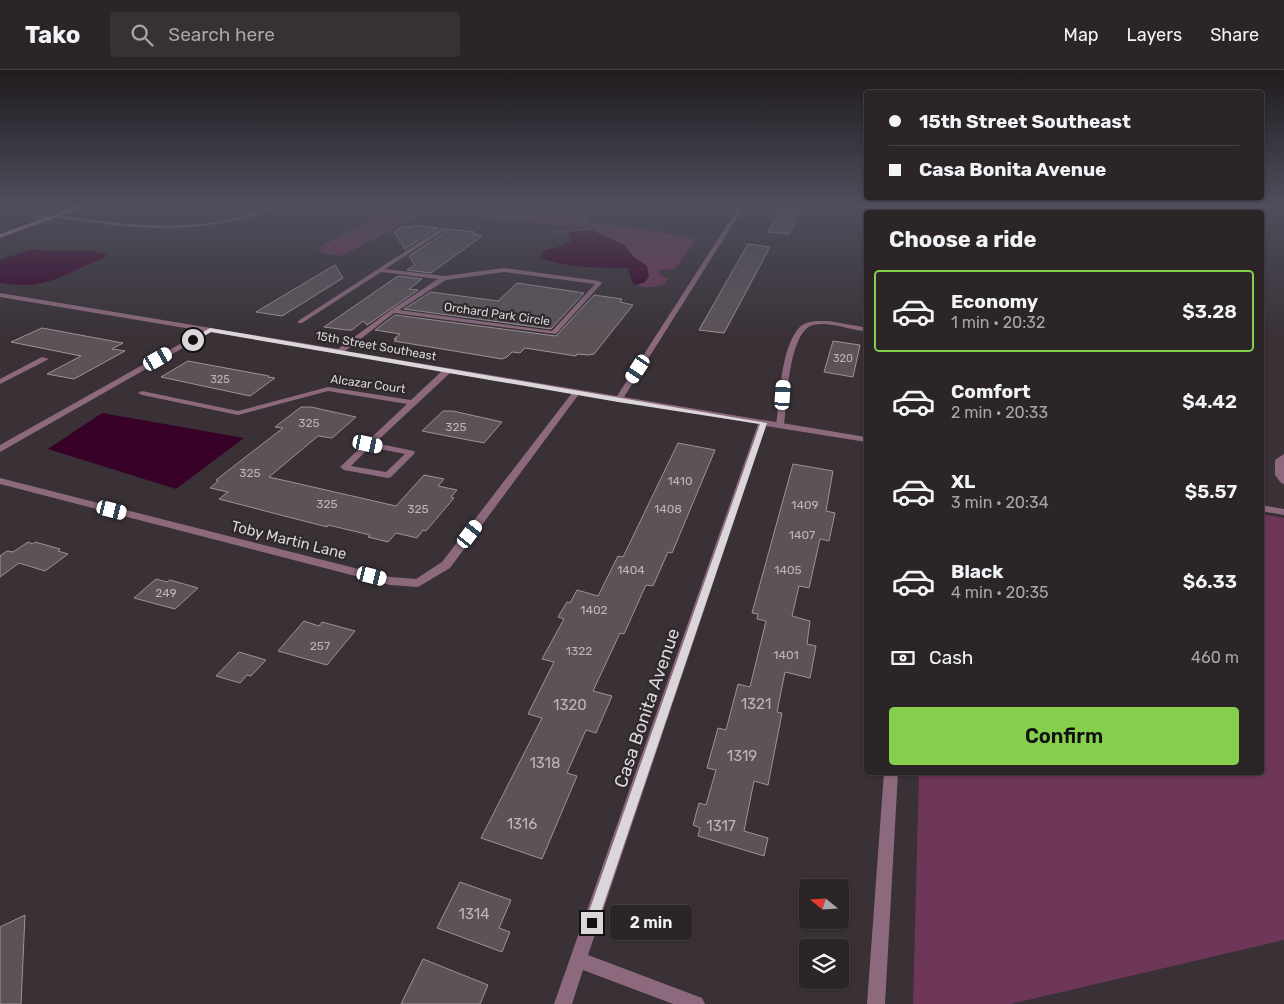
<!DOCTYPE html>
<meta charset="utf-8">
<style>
body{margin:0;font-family:Rubik,sans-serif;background:#373134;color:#f1f3f6;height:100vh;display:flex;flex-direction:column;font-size:19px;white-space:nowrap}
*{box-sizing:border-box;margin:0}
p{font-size:16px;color:#a6a5a8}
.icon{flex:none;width:28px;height:28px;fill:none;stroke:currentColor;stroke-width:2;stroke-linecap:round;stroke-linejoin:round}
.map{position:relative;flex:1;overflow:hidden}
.sheet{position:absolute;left:864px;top:140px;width:400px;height:565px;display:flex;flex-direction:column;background:#2b2528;border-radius:5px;box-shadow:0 1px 4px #0004,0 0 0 1px #474245}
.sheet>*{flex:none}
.hud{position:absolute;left:864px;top:20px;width:400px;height:110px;border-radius:5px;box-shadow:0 1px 4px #0004,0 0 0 1px #474245;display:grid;align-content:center;height:110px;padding:0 25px;background:#2b2528}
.needle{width:32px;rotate:288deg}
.fabs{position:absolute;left:799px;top:809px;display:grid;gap:10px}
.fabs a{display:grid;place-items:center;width:50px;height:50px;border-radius:5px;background:#2b2528;box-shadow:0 1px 4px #0004,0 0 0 1px #474245;font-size:25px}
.end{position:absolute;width:22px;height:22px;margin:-11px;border:6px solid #dbd6d9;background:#111;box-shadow:0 0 0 2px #111}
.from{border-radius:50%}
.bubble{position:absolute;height:35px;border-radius:5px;background:#2b2528;box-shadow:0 1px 4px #0004,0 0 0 1px #474245;font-size:16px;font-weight:600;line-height:35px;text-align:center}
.car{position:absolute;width:15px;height:30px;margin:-15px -8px;border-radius:6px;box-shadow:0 0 4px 1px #0007;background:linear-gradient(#fff 24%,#345 0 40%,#fff 0 76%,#345 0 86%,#fff 0)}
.hud b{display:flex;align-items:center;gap:18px;height:48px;font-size:19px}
.hud b+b{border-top:1px solid #474245}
.hud i{width:12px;height:12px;background:#f1f3f6}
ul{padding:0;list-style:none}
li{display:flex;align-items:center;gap:15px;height:82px;margin:0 10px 8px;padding:0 15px;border:2px solid transparent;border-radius:5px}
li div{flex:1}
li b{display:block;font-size:19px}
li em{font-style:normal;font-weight:600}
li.on{border-color:#86cf4c}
li>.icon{width:45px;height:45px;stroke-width:1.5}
h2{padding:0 25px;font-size:22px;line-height:60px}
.pay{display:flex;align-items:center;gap:12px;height:55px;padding:0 25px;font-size:19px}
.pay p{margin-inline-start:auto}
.cta{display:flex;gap:10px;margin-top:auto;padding:10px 25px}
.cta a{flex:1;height:58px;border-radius:5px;background:#86cf4c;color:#111;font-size:20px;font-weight:600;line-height:58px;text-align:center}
header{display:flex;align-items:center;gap:30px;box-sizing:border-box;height:70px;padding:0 25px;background:#2b2528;border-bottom:1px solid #474245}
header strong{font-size:24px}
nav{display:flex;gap:28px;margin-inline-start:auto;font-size:18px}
.search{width:350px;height:45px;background:#373134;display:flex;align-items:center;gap:12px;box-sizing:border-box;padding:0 18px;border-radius:5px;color:#a6a5a8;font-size:19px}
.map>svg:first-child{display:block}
</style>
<header>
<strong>Tako</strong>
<div class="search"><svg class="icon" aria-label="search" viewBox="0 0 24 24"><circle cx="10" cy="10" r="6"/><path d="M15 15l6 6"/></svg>Search here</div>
<nav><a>Map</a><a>Layers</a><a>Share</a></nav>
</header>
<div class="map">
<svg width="1284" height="934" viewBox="0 0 1284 934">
<rect width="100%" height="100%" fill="#393136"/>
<!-- green -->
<path fill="#6e3759" d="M 398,135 L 535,135 L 573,141 L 589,147 L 585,154 L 579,157 L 426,142 L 342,186 L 322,183 L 318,178 Z
M 595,153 L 659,161 C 672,167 683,162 696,170 L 675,199 L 659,200 L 659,204 L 668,209 L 665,214 C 655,217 646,219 636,215 L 645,212 L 649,206 L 571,162 L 566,164 L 554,163 L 553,160 L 582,158 Z
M 1261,444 L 1284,448 L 1284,870 L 1011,934 L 913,934 L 919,703 L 1261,702 Z"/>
<!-- water -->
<path fill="#380228" d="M 592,160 L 624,175 L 634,187 L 647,196 L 649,206 L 645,212 L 636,215 L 633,214 L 628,198 C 599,198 568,198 540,188 L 543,181 L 564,175 L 571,171 L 569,165 L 566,164 L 571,162 Z
M 30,180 L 91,181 L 107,184 C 103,191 95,191 87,195 C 53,211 39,219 0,213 L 0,190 Z
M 102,343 L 244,368 L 176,419 L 48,379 Z"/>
<!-- building -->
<path fill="#5c5358" stroke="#9c9398" d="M 783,135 L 801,135 L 791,162 L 789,164 L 768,162 Z
M 415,155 L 438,158 L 405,179 L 394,162 L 404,156 L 411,157 Z
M 446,159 L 475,162 L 473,164 L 482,166 L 431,203 L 407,200 L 415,195 L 409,186 L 446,162 Z
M 748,174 L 770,177 L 724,263 L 699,260 Z
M 335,195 L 343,208 L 282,246 L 256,242 Z
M 398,206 L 422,209 L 409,219 L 418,220 L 367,255 L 363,251 L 352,260 L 347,260 L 324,257 Z
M 517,213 L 584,223 L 551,259 L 404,239 L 431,222 L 498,231 Z
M 594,225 L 622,229 L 620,232 L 633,235 L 594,284 L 588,285 L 577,284 L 576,286 L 525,278 L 520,283 L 512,282 L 507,287 L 502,289 L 394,271 L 397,269 L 394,269 L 400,264 L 375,260 L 395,245 L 556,266 Z
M 42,258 L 123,273 L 112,279 L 125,281 L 74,309 L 47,304 L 81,286 L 11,272 Z
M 833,271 L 860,275 L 853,307 L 824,302 Z
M 188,291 L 269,306 L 268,307 L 275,308 L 250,326 L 161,307 Z
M 301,337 L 311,337 L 356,347 L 332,368 L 318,366 L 269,407 L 396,436 L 424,405 L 444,409 L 438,416 L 457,420 L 451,427 L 454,428 L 426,461 L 423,460 L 417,468 L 396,463 L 388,472 L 368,467 L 370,465 L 328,455 L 327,457 L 219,429 L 228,422 L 210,418 L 218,411 L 216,410 L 283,358 L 275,357 Z
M 443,341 L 453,341 L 502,352 L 484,373 L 422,361 Z
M 678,373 L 715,380 L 672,483 L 668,482 L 653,516 L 646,515 L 624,564 L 620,563 L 593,621 L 612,626 L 596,663 L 586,660 L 567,703 L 577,706 L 542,789 L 481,768 L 542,648 L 528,644 L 554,592 L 542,589 L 564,549 L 558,547 L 567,532 L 570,533 L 577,520 L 598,526 L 618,486 L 623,487 Z
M 793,394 L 833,401 L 826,441 L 835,443 L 829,471 L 820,469 L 809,518 L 799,516 L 792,546 L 810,551 L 807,574 L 816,576 L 810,608 L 785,602 L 777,642 L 782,643 L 768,715 L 754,711 L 744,761 L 768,768 L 764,786 L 698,766 L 700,758 L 693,755 L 699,733 L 706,735 L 716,700 L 707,698 L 718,658 L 726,660 L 738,614 L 750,617 L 766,551 L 757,549 L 758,544 L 752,543 Z
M 28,472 L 33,474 L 35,472 L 60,479 L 58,481 L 68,484 L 45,501 L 19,493 L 0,507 L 0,486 L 7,481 L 13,482 Z
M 156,509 L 167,512 L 170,510 L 198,518 L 175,539 L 134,528 Z
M 304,551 L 319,556 L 322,552 L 355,561 L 327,595 L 278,581 Z
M 239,582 L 266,590 L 251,606 L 247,605 L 240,613 L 216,606 Z
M 460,812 L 511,830 L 499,858 L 510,862 L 502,882 L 437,858 Z
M 25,845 L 21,934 L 0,934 L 0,857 Z
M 423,889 L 488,915 L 480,934 L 401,934 Z"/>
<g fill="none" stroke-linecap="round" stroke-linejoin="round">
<!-- lane -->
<path fill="#8d697e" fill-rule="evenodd" d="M 978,135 L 1004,135 L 1002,136 Z
M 278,136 L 280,138 C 214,160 165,162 97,153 C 84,151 67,152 56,146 L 58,145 C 112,153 168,161 223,151 C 242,148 259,141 278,136 Z
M 815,251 L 829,251 L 863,257 L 866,259 L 863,261 C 848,259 828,251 813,255 C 788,262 787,335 784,356 L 783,358 L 777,358 L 776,356 C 780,328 780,282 798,259 C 802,254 808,252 815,251 Z
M 1284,384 L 1284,414 L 1281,413 L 1275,405 L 1275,390 Z"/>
<!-- street -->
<path fill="#8d697e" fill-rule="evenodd" d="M 740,135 L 745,135 L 624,327 L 866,367 L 866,372 L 766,356 L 588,885 L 702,928 L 705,934 L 673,934 L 583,900 L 572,934 L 554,934 L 758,354 L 621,331 L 618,332 L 614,330 L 579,324 L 450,498 L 418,517 L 390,515 L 0,414 L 0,408 L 390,507 L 416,509 L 442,492 L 572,323 L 450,303 L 375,373 L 414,381 L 415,383 L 391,407 L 388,408 L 344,400 L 340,397 L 407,334 L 328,321 L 238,345 L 142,325 L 138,323 L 142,321 L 238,341 L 328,317 L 411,330 L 442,301 L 211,262 L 0,382 L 0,375 L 203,261 L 0,227 L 0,223 L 338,279 L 391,240 L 438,209 L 381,202 L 302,253 L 298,253 L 298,251 L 443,157 L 445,160 L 385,199 L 444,206 L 504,198 L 599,211 L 602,213 L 556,264 L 394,243 L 345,281 L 617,326 ZM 504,202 L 595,214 L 552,261 L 399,240 L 446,210 ZM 370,377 L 405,384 L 386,402 L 351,396 Z
M 0,140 L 51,147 L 53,148 L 51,149 L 0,142 Z
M 42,287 L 49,289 L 0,314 L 0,309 Z
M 1261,435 L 1284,439 L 1284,445 L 1261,441 Z
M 884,702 L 898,702 L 885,934 L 867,934 Z"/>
<!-- secondary -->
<path fill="#be86a7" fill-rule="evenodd" d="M 81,135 L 89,135 L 0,168 L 0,164 Z"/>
</g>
<!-- sky -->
<linearGradient id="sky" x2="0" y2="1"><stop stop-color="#1f1b1e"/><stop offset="0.51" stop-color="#4e4e5d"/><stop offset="1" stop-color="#4e4e5d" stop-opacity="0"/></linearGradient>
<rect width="1284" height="266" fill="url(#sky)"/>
<!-- route -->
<path fill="#dbd6d9" d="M 210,258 L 767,353 L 596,857 L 592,859 L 587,857 L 585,853 L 760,354 L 618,332 L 211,262 L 195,271 L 190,270 Z"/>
<g text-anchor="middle" stroke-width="4.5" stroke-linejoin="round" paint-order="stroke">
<!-- far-number labels -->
<g font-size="11" fill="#bbb5b9">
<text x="843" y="292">320</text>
<text x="220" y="313">325</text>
</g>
<!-- far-street labels -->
<g font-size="12" fill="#dbd6d9" stroke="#2f282c">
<text transform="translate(497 244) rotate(8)" y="4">Orchard Park Circle</text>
<text transform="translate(376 276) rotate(10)" y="4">15th Street Southeast</text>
<text transform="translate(368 314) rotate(8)" y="4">Alcazar Court</text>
</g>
<!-- number labels -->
<g font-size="12" fill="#bbb5b9">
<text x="309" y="357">325</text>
<text x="456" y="361">325</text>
<text x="250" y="407">325</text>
<text x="680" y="415">1410</text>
<text x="327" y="438">325</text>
<text x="805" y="439">1409</text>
<text x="418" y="443">325</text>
<text x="668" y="443">1408</text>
<text x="802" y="469">1407</text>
<text x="631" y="504">1404</text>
<text x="788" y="504">1405</text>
<text x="166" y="527">249</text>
<text x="594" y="544">1402</text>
<text x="320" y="580">257</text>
<text x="579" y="585">1322</text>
<text x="786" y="589">1401</text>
</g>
<!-- street labels -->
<g font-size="15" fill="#dbd6d9" stroke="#2f282c">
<text transform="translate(289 470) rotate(14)" y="5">Toby Martin Lane</text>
</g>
<!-- near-number labels -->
<g font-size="15" fill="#bbb5b9">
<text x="756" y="639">1321</text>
<text x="570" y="640">1320</text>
<text x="742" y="691">1319</text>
<text x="545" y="698">1318</text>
<text x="522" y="759">1316</text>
<text x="721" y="761">1317</text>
<text x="474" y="849">1314</text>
</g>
<!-- near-street labels -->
<g font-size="18" fill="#dbd6d9" stroke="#2f282c">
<text transform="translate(647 638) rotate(-71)" y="6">Casa Bonita Avenue</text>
</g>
</g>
</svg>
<div class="fabs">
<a><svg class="needle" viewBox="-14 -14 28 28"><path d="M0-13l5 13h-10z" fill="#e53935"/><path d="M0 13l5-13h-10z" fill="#a6a5a8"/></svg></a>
<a><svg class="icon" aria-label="layers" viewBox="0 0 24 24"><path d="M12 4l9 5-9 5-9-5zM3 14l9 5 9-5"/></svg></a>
</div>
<i class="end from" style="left:193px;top:270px"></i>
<i class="end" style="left:592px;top:853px"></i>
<div class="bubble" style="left:610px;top:835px;width:82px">2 min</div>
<i class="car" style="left:158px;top:289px;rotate:60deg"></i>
<i class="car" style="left:638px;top:299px;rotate:213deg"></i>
<i class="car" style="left:783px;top:325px;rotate:4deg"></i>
<i class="car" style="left:368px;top:374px;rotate:102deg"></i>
<i class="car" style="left:112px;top:440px;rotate:104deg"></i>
<i class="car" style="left:470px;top:464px;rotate:37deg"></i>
<i class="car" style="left:372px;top:506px;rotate:104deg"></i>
<div class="hud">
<b><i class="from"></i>15th Street Southeast</b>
<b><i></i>Casa Bonita Avenue</b>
</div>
<section class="sheet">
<h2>Choose a ride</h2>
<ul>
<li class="on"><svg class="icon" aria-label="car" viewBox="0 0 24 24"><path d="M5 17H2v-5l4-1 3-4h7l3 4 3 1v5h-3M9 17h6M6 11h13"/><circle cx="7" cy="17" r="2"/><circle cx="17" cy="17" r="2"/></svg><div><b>Economy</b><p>1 min · 20:32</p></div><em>$3.28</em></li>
<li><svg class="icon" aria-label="car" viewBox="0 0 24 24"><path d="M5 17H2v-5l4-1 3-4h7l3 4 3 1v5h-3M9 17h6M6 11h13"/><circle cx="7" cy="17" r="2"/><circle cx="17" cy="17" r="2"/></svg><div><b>Comfort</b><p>2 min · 20:33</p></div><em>$4.42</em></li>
<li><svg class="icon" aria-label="car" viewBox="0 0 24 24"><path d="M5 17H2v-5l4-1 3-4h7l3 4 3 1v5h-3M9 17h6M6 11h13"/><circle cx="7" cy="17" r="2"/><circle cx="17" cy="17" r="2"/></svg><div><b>XL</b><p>3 min · 20:34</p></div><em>$5.57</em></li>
<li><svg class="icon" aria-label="car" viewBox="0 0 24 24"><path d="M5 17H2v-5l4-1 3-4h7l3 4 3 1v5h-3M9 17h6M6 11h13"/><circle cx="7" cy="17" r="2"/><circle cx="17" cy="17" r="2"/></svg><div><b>Black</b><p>4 min · 20:35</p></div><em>$6.33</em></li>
</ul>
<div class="pay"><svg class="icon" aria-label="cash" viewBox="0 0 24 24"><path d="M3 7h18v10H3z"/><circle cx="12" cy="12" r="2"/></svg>Cash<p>460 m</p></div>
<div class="cta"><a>Confirm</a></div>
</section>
</div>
